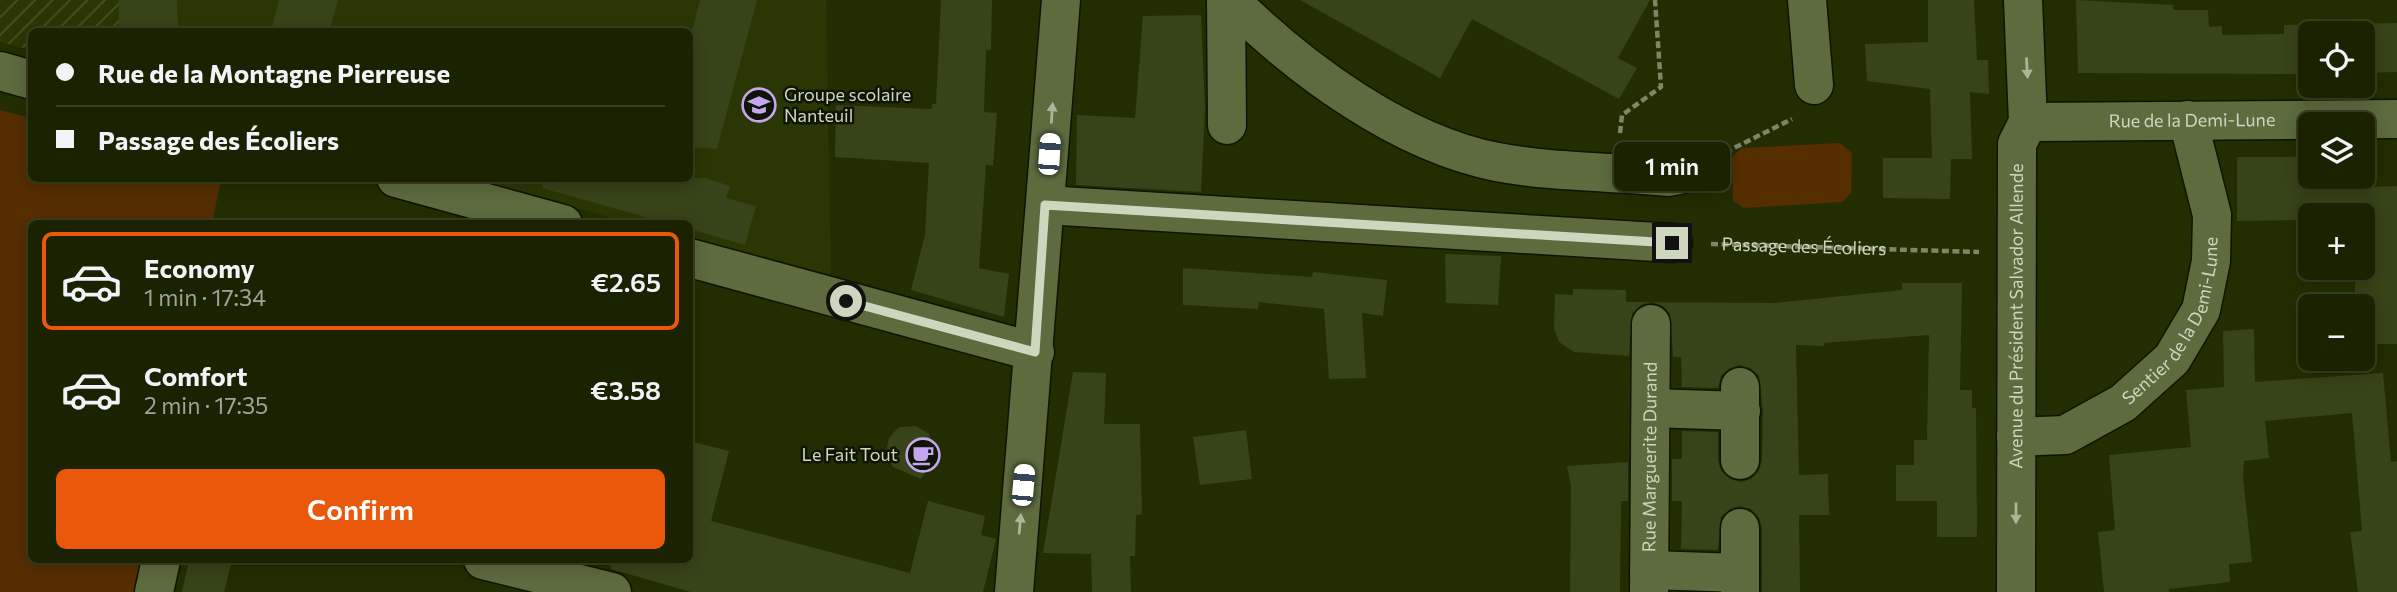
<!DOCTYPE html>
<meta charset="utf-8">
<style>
body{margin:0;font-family:Commissioner,sans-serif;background:#272f10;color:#f1f3f6;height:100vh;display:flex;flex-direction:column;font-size:26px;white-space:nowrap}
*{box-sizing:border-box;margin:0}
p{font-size:23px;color:#9fa499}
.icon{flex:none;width:38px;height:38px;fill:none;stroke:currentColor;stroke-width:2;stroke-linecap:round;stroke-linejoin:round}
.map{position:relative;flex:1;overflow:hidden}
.side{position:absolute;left:28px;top:220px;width:665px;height:343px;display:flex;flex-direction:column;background:#1a2201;border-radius:10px;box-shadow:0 4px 18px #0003,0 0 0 2px #383f23}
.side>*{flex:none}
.top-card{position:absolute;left:28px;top:28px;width:665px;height:154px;border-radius:10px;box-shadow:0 4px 18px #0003,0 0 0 2px #383f23;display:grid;align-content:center;height:154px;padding:0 28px;background:#1a2201}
.buttons{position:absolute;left:2298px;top:21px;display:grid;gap:14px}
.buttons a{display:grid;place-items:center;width:77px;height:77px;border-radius:10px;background:#1a2201;box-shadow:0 4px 18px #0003,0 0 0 2px #383f23;font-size:35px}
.end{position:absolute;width:32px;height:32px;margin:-16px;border:9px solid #cdd6be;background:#111;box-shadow:0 0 0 4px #111}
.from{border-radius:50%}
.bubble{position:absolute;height:49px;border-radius:10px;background:#1a2201;box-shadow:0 4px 18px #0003,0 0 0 2px #383f23;font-size:23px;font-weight:600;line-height:49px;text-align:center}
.car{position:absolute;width:21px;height:42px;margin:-21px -10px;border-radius:9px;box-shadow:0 0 5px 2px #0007;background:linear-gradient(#fff 24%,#345 0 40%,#fff 0 76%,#345 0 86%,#fff 0)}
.top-card b{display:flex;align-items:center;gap:24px;height:66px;font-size:26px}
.top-card b+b{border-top:2px solid #383f23}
.top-card i{width:18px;height:18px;background:#f1f3f6}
ul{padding:12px 0 0;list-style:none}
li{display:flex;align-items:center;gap:21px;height:98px;margin:0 14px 10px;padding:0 14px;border:4px solid transparent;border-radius:10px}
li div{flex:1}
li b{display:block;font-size:26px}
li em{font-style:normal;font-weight:600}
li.current{border-color:#ea580c}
li>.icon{width:63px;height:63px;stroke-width:1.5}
.primary-button{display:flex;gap:14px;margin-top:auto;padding:14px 28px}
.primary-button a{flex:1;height:80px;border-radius:10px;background:#ea580c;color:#fff;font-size:28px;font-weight:600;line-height:80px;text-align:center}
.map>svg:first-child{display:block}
</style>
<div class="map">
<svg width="2397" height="592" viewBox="0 0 2397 592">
<defs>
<pattern id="industrial-furrows" width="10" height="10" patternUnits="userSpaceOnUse" patternTransform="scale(1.75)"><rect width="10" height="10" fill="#2a3704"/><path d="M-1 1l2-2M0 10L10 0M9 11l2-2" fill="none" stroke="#485327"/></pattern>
</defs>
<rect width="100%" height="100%" fill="#222e01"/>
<!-- built -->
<path fill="#2a3704" d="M 133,0 L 826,0 L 831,279 L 690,240 L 690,224 L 634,224 L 473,179 L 690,178 L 690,32 L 133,31 Z"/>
<!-- industrial -->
<path fill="url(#industrial-furrows)" d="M 0,0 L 119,0 L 119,31 L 32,32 L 31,50 L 0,42 Z"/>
<!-- grass -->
<path fill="#562e00" d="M 0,110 L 31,118 L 32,178 L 221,179 L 212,224 L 32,224 L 32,560 L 144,560 L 137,592 L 0,592 Z
M 1840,143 L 1852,153 L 1851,193 L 1842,202 L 1744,208 L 1733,201 L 1732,158 L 1741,148 Z"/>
<!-- building -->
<path fill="#374318" d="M 119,0 L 177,0 L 178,32 L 119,32 Z
M 279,0 L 338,0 L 329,32 L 271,32 Z
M 700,0 L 757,0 L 717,149 L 690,147 L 690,39 Z
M 941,0 L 992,0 L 991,50 L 986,50 L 984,112 L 997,113 L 993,166 L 986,165 L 979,268 L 1009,274 L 1004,317 L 911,290 L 925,235 L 929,163 L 835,157 L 836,105 L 932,109 L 932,104 L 936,104 Z
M 1300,0 L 1650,0 L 1618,58 L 1637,68 L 1619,99 L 1472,19 L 1440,78 Z
M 1928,0 L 1974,0 L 1977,60 L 1988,60 L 1989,94 L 1970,92 L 1972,159 L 1951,159 L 1950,199 L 1883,198 L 1883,158 L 1932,158 L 1930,89 L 1867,81 L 1865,44 L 1928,42 Z
M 2076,0 L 2173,5 L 2173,10 L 2208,10 L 2209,27 L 2222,26 L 2222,35 L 2284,34 L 2284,25 L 2397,23 L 2397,72 L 2362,73 L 2362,33 L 2310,33 L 2310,74 L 2078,73 Z
M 1201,15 L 1205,108 L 1201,192 L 1076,185 L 1077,115 L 1135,118 L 1143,16 Z
M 2237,157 L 2302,157 L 2303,189 L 2397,186 L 2397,344 L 2362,344 L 2362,306 L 2355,306 L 2355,268 L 2362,268 L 2362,215 L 2310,215 L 2310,220 L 2237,221 Z
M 543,178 L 705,178 L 730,186 L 726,198 L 756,206 L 745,245 L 690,229 L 690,224 L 670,224 L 542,188 Z
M 1445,254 L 1501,256 L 1498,305 L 1446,303 Z
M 1183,268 L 1312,277 L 1313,272 L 1387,280 L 1383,316 L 1362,313 L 1366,378 L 1329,379 L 1324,309 L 1259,302 L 1258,309 L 1183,305 Z
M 1902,283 L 1962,283 L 1960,390 L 1972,390 L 1972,408 L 1976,408 L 1977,537 L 1937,537 L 1937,501 L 1896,501 L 1896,465 L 1914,465 L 1914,440 L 1927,440 L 1929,335 L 1824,343 L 1824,346 L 1796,345 L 1799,475 L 1828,474 L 1829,515 L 1799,515 L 1800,592 L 1762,592 L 1762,528 L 1759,518 L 1751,509 L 1739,506 L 1730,509 L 1721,517 L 1718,550 L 1681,549 L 1682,501 L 1672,501 L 1672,459 L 1682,459 L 1682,431 L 1718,432 L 1718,461 L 1721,471 L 1730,479 L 1741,482 L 1751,479 L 1759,471 L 1762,460 L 1763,411 L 1759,376 L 1750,368 L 1739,365 L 1730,368 L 1721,376 L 1718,388 L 1682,387 L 1681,357 L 1673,357 L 1670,314 L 1663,306 L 1652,302 L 1641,305 L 1632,314 L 1629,356 L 1574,352 L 1559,342 L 1554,328 L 1555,294 L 1573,295 L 1573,289 L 1626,290 L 1626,302 L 1774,303 L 1902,290 Z
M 2254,329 L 2255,382 L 2383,373 L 2391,462 L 2397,461 L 2397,592 L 2358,592 L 2350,532 L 2362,531 L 2352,413 L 2265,421 L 2269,458 L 2244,461 L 2243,477 L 2252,562 L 2229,564 L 2230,582 L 2169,589 L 2169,592 L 2104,592 L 2098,532 L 2115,530 L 2109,455 L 2191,447 L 2186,390 L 2224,387 L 2223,331 Z
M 1073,372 L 1106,373 L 1104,424 L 1140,424 L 1142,514 L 1136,515 L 1135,556 L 1130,556 L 1131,592 L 1092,592 L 1091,554 L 1043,553 Z
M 916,426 L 929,434 L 935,449 L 934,458 L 921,479 L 893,467 L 886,453 L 889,438 L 894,432 L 900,427 Z
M 1246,430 L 1252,479 L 1200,485 L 1193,437 Z
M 690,441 L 729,451 L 711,521 L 910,573 L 928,501 L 985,516 L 981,535 L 996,539 L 983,592 L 691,592 L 611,569 L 612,560 L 690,560 Z
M 1628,462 L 1628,501 L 1621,501 L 1620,592 L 1570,592 L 1571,487 L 1567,466 Z
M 189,560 L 232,560 L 224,592 L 182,592 Z"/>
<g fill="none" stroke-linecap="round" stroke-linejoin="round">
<defs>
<g id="minor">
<path d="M 1226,0 L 1227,125"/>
<path d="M 1230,0 C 1299,68 1399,143 1497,162 C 1549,172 1613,172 1668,177 L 1683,174"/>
<path d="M 1807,0 L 1814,85"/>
<path d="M 0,71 L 32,80"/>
<path id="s2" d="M 2028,122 L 2397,119"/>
<path d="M 396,178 L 563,224"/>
<path d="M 1045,205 L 1673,243"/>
<path d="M 690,258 L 1035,352"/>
<path d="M 1740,387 L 1740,460"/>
<path d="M 1651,408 L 1741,411"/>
<path id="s3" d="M 2016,437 L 2065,435 L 2123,403 L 2172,359 L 2201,310 L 2211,261 L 2212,215 L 2188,120"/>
<path d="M 483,560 L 612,592"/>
<path d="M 1649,570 L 1740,573"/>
<path d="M 154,592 L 161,560"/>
<path d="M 1014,592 L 1061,0"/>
<path id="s4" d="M 1649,592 L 1651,324"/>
<path d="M 1740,592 L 1740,528"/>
<path id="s5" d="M 2016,592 L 2017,144 L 2028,122 L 2023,0"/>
</g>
</defs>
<!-- minor casing -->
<use href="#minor" stroke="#0d1500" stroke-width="41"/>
<!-- path -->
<g stroke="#7c8765" stroke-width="4.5" stroke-dasharray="7 3.5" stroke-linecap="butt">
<path d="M 1620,133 L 1622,115 L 1661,87 L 1655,0"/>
<path d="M 1716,157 L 1792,119"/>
<path id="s1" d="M 1711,244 L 1979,252"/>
</g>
<!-- minor -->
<use href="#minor" stroke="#5d6b3f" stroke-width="38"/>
</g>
<!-- one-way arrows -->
<defs><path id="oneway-solid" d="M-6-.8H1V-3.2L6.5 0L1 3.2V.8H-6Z" transform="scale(1.75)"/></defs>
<g fill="#abb698">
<use href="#oneway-solid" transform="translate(2027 68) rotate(87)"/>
<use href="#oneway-solid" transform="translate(1052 113) rotate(-86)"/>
<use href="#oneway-solid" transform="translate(2016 513) rotate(90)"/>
<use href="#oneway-solid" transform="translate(1020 524) rotate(-85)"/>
</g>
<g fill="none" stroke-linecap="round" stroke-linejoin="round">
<!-- route -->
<path stroke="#cdd6be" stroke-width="9" d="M 846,301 L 1035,352 L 1045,205 L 1672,243"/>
</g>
<!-- icons -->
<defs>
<symbol id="school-ring" viewBox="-11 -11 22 22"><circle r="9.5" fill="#0f1404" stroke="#c5a6f0" stroke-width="1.5"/><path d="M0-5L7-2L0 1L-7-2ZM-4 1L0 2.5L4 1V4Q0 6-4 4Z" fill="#c5a6f0"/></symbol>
<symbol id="cafe-ring" viewBox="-11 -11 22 22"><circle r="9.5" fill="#0f1404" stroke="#c5a6f0" stroke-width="1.5"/><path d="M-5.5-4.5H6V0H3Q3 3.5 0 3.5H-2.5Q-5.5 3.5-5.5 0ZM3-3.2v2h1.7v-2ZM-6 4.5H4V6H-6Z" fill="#c5a6f0"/></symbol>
</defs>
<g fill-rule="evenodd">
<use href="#school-ring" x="740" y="86" width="38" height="38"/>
<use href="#cafe-ring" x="904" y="436" width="38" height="38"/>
</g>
<g text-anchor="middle" stroke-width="5" stroke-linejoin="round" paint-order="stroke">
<!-- poi labels -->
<g font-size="18" fill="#cdd6be" stroke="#0f1404" text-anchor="start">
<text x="784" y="101">Groupe scolaire<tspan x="784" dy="21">Nanteuil</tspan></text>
<text x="898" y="461" text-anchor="end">Le Fait Tout</text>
</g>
<!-- street labels -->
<g font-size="18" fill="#cdd6be" stroke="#0f1404">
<text dy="6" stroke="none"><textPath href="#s2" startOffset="164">Rue de la Demi-Lune</textPath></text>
<text dy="6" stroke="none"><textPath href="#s1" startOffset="93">Passage des Écoliers</textPath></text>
<text dy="6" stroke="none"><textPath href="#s5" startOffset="276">Avenue du Président Salvador Allende</textPath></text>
<text dy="6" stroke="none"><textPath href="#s3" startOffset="215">Sentier de la Demi-Lune</textPath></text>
<text dy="6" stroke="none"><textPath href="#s4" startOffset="135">Rue Marguerite Durand</textPath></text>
</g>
</g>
</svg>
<div class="buttons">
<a><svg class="icon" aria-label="locate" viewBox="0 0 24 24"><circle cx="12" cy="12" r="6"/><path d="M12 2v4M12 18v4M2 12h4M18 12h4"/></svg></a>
<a><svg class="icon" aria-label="layers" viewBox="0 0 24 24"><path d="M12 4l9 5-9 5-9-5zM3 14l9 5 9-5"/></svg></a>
<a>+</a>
<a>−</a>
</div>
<i class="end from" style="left:846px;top:301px"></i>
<i class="end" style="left:1672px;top:243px"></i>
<div class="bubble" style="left:1614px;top:142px;width:116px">1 min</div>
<i class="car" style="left:1049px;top:154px;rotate:4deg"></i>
<i class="car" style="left:1023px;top:485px;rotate:5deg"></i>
<div class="top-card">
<b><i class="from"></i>Rue de la Montagne Pierreuse</b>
<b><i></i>Passage des Écoliers</b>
</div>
<section class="side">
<ul>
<li class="current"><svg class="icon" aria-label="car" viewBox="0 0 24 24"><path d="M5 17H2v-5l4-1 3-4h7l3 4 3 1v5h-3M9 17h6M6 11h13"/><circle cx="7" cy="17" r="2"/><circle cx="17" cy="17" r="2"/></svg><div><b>Economy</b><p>1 min · 17:34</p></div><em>€2.65</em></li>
<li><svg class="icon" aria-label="car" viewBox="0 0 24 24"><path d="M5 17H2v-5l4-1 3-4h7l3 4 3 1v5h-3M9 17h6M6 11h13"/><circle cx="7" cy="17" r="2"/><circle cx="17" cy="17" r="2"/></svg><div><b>Comfort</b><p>2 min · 17:35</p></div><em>€3.58</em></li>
</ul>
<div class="primary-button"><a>Confirm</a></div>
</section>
</div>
